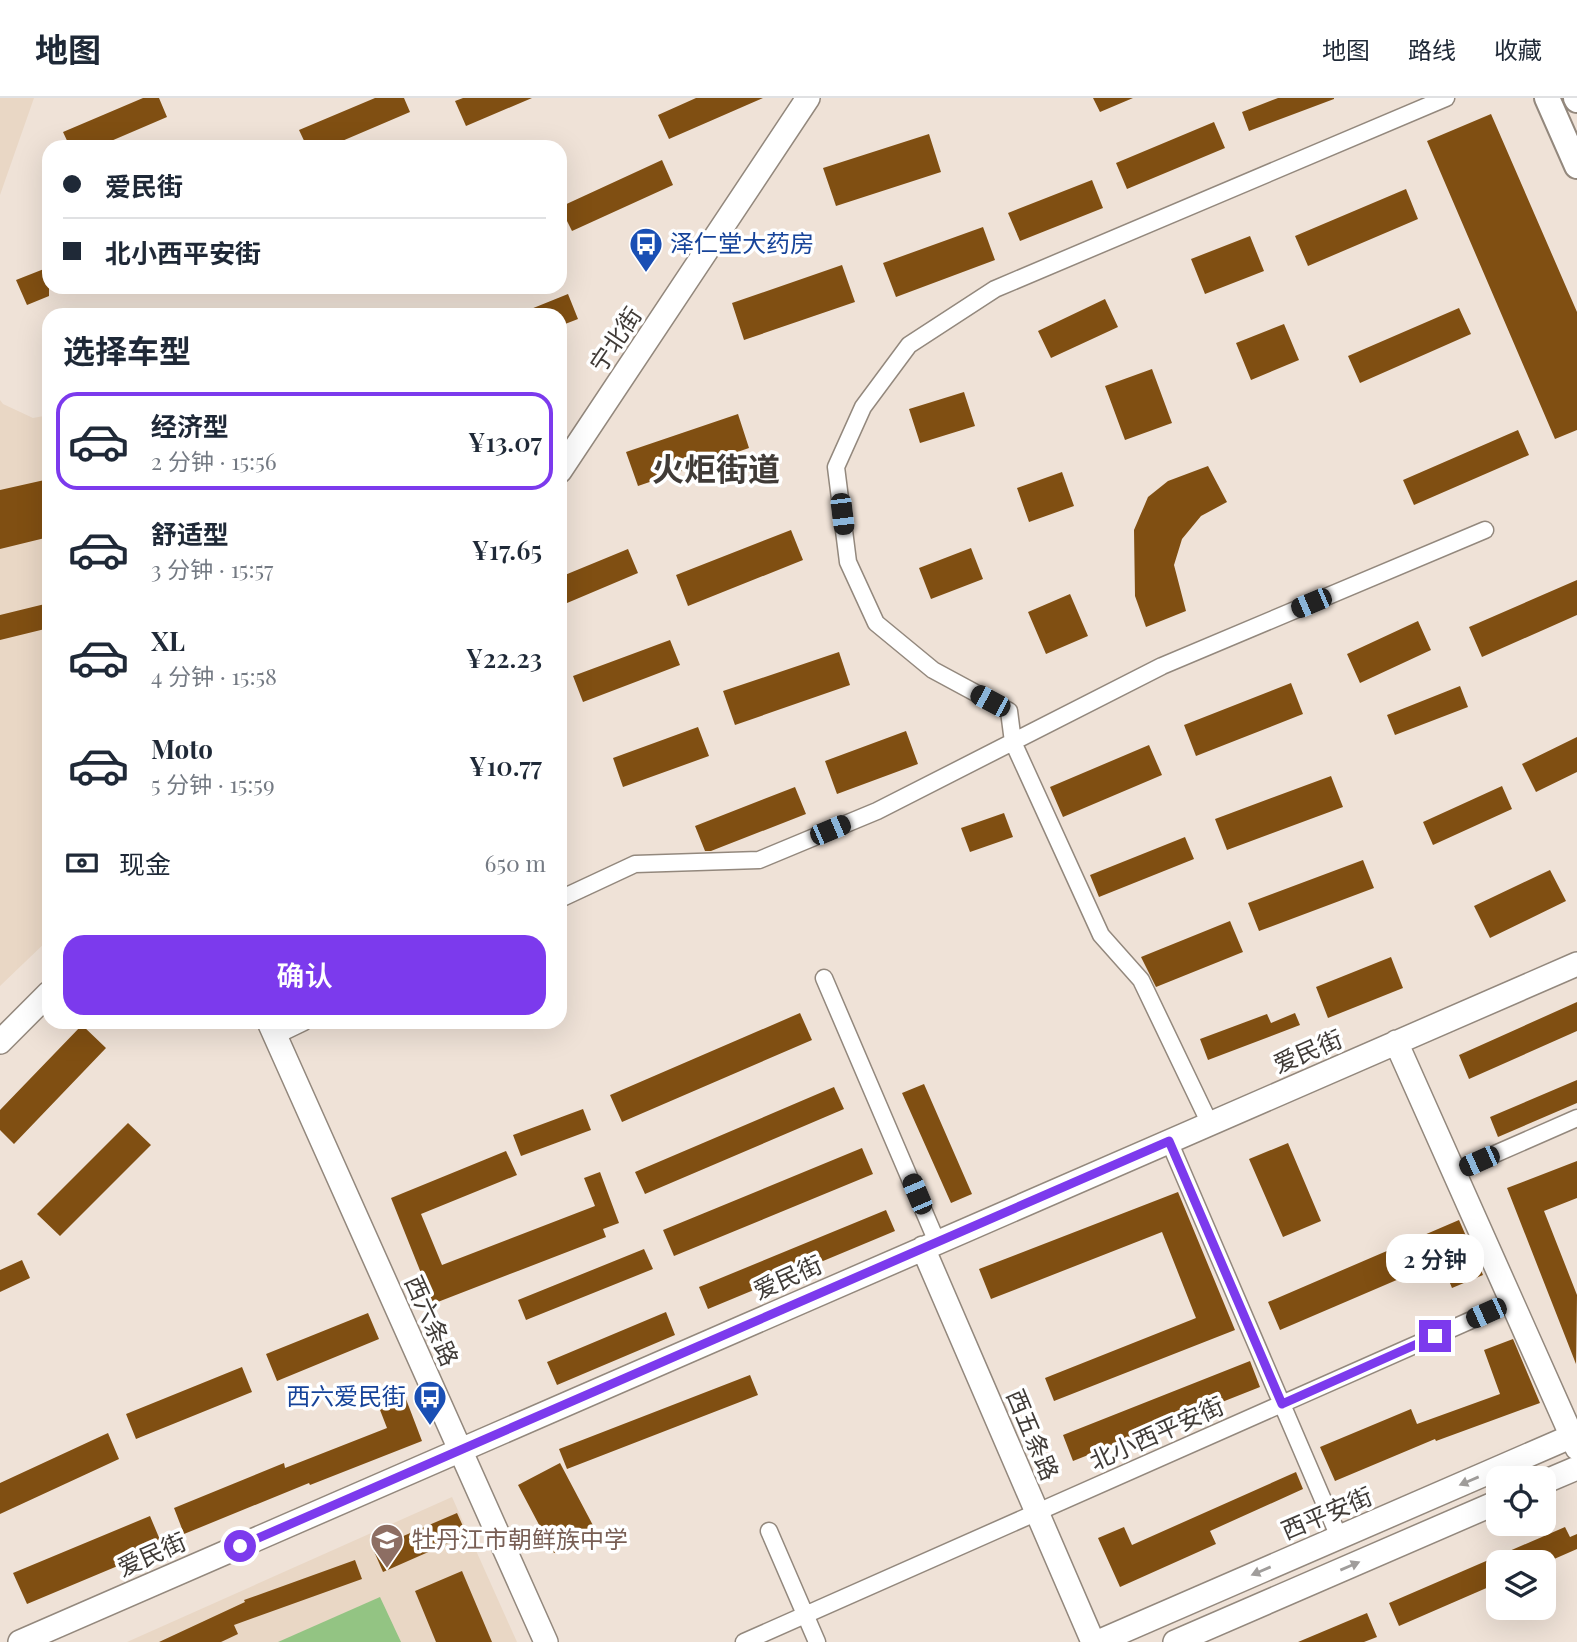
<!DOCTYPE html>
<html lang="zh">
<meta charset="utf-8">
<style>
body{margin:0;font-family:"Playfair Display","Noto Sans SC",serif;background:#f6f6f7;color:#1f2937;height:100vh;display:flex;flex-direction:column;font-size:26px;white-space:nowrap}
*{box-sizing:border-box;margin:0}
p{font-size:23px;color:#747a83}
.icon{flex:none;width:38px;height:38px;fill:none;stroke:currentColor;stroke-width:2;stroke-linecap:round;stroke-linejoin:round}
.map{position:relative;flex:1;overflow:hidden}
.panel{position:absolute;left:42px;top:210px;width:525px;height:721px;display:flex;flex-direction:column;background:#fff;border-radius:21px;box-shadow:0 7px 28px #0002}
.panel>*{flex:none}
.top-card{position:absolute;left:42px;top:42px;width:525px;height:154px;border-radius:21px;box-shadow:0 7px 28px #0002;display:grid;align-content:center;height:154px;padding:0 21px;background:#fff}
.controls{position:absolute;left:1486px;top:1368px;display:grid;gap:14px}
.controls a{display:grid;place-items:center;width:70px;height:70px;border-radius:14px;background:#fff;box-shadow:0 7px 28px #0002;font-size:35px}
.end{position:absolute;width:32px;height:32px;margin:-16px;border:9px solid #7c3aed;background:#fff;box-shadow:0 0 0 4px #fff}
.from{border-radius:50%}
.bubble{position:absolute;height:49px;border-radius:21px;background:#fff;box-shadow:0 7px 28px #0002;font-size:23px;font-weight:600;line-height:49px;text-align:center}
.car{position:absolute;width:21px;height:42px;margin:-21px -10px;border-radius:9px;box-shadow:0 0 5px 2px #0007;background:linear-gradient(#222 24%,#8ab4d8 0 40%,#222 0 76%,#8ab4d8 0 86%,#222 0)}
.top-card b{display:flex;align-items:center;gap:24px;height:66px;font-size:26px}
.top-card b+b{border-top:2px solid #e0e1e3}
.top-card i{width:18px;height:18px;background:#1f2937}
ul{padding:0;list-style:none}
li{display:flex;align-items:center;gap:21px;height:98px;margin:0 14px 10px;padding:0 7px;border:4px solid transparent;border-radius:21px}
li div{flex:1}
li b{display:block;font-size:26px}
li em{font-style:normal;font-weight:600}
li.selected{border-color:#7c3aed}
li>.icon{width:63px;height:63px;stroke-width:1.5}
h2{padding:0 21px;font-size:32px;line-height:84px}
.pay{display:flex;align-items:center;gap:18px;height:77px;padding:0 21px;font-size:26px}
.pay p{margin-inline-start:auto}
.primary-button{display:flex;gap:14px;margin-top:auto;padding:14px 21px}
.primary-button a{flex:1;height:80px;border-radius:21px;background:#7c3aed;color:#fff;font-size:28px;font-weight:600;line-height:80px;text-align:center}
header{display:flex;align-items:center;gap:42px;box-sizing:border-box;height:98px;padding:0 35px;background:#fff;border-bottom:2px solid #e0e1e3}
header strong{font-size:33px}
nav{display:flex;gap:38px;margin-inline-start:auto;font-size:24px}
.map>svg:first-child{display:block}
</style>
<header>
<strong>地图</strong>
<nav><a>地图</a><a>路线</a><a>收藏</a></nav>
</header>
<div class="map">
<svg width="1577" height="1544" viewBox="0 0 1577 1544">
<rect width="100%" height="100%" fill="#efe2d7"/>
<!-- built -->
<path fill="#e9d7c5" d="M 0,0 L 34,0 L 0,97 Z
M 0,302 L 3,306 L 33,320 L 49,317 L 49,841 L 0,888 Z
M 452,1399 L 517,1544 L 127,1544 Z"/>
<!-- green -->
<path fill="#93c483" d="M 380,1499 L 401,1544 L 278,1544 Z"/>
<!-- building -->
<path fill="#804f12" d="M 143,0 L 159,0 L 167,19 L 97,49 L 70,49 L 63,34 Z
M 375,0 L 404,0 L 410,14 L 328,49 L 307,49 L 299,32 Z
M 463,0 L 532,0 L 466,28 L 455,3 Z
M 696,0 L 763,0 L 669,41 L 658,17 Z
M 1093,0 L 1133,0 L 1100,14 Z
M 1278,0 L 1334,0 L 1334,1 L 1249,33 L 1242,14 Z
M 1491,16 L 1577,214 L 1577,332 L 1555,341 L 1427,43 Z
M 1214,24 L 1225,50 L 1127,91 L 1116,65 Z
M 929,36 L 941,74 L 836,108 L 823,70 Z
M 662,62 L 673,87 L 572,133 L 560,109 Z
M 1092,82 L 1103,110 L 1020,143 L 1008,115 Z
M 1406,91 L 1418,121 L 1308,168 L 1295,138 Z
M 983,129 L 995,162 L 896,199 L 883,165 Z
M 1250,138 L 1264,173 L 1205,196 L 1191,161 Z
M 842,167 L 855,204 L 744,242 L 732,205 Z
M 49,169 L 49,198 L 27,207 L 16,182 Z
M 568,196 L 578,221 L 560,228 L 560,217 L 516,217 Z
M 1105,201 L 1118,229 L 1051,260 L 1038,233 Z
M 1459,210 L 1471,236 L 1360,285 L 1348,258 Z
M 1284,226 L 1299,262 L 1251,282 L 1236,245 Z
M 1152,271 L 1172,325 L 1125,342 L 1105,288 Z
M 964,294 L 975,328 L 920,345 L 909,311 Z
M 738,316 L 749,350 L 638,388 L 626,354 Z
M 1518,332 L 1529,357 L 1414,407 L 1403,382 Z
M 1208,368 L 1227,404 L 1201,418 L 1182,441 L 1174,467 L 1186,513 L 1146,529 L 1135,498 L 1134,432 L 1148,399 L 1168,383 Z
M 1062,374 L 1074,408 L 1029,424 L 1017,390 Z
M 49,381 L 49,439 L 0,451 L 0,392 Z
M 791,432 L 803,462 L 688,508 L 676,477 Z
M 971,450 L 983,481 L 931,501 L 919,470 Z
M 628,451 L 638,475 L 560,508 L 560,479 Z
M 1577,482 L 1577,517 L 1482,559 L 1469,529 Z
M 1070,496 L 1088,538 L 1046,556 L 1028,514 Z
M 49,505 L 49,530 L 0,542 L 0,517 Z
M 1418,523 L 1431,552 L 1360,585 L 1347,556 Z
M 670,542 L 680,567 L 583,604 L 573,578 Z
M 839,554 L 850,587 L 735,627 L 723,593 Z
M 1291,585 L 1303,616 L 1196,658 L 1184,627 Z
M 1460,588 L 1468,609 L 1395,637 L 1387,617 Z
M 698,629 L 709,658 L 623,689 L 613,660 Z
M 906,633 L 918,666 L 837,696 L 825,663 Z
M 1577,639 L 1577,674 L 1536,694 L 1522,666 Z
M 1149,647 L 1162,677 L 1063,719 L 1050,689 Z
M 1331,678 L 1343,709 L 1227,752 L 1215,721 Z
M 1502,688 L 1512,711 L 1433,747 L 1423,724 Z
M 795,689 L 806,716 L 711,753 L 705,753 L 695,728 Z
M 1004,715 L 1013,739 L 970,754 L 961,730 Z
M 1185,739 L 1194,761 L 1099,799 L 1090,777 Z
M 1363,762 L 1374,790 L 1259,833 L 1248,805 Z
M 1550,772 L 1566,803 L 1490,840 L 1474,808 Z
M 1230,823 L 1243,854 L 1156,889 L 1141,859 Z
M 1391,859 L 1403,890 L 1328,920 L 1316,889 Z
M 1577,904 L 1577,933 L 1469,981 L 1459,957 Z
M 800,915 L 812,942 L 622,1024 L 610,997 Z
M 1295,915 L 1300,927 L 1208,962 L 1200,941 L 1267,916 L 1271,925 Z
M 82,927 L 106,950 L 14,1046 L 0,1032 L 0,1012 Z
M 1577,982 L 1577,1005 L 1498,1039 L 1490,1019 Z
M 924,986 L 972,1096 L 951,1105 L 902,995 Z
M 834,989 L 844,1011 L 645,1096 L 635,1074 Z
M 583,1011 L 591,1032 L 521,1058 L 513,1037 Z
M 128,1025 L 151,1047 L 60,1138 L 37,1116 Z
M 1288,1045 L 1321,1123 L 1283,1139 L 1249,1061 Z
M 862,1050 L 873,1076 L 674,1158 L 663,1132 Z
M 506,1053 L 517,1077 L 421,1116 L 442,1167 L 595,1108 L 584,1080 L 600,1074 L 619,1125 L 603,1131 L 606,1139 L 430,1207 L 417,1177 L 421,1175 L 391,1100 Z
M 1577,1063 L 1577,1100 L 1544,1113 L 1577,1197 L 1576,1266 L 1507,1090 Z
M 1178,1094 L 1235,1232 L 1054,1303 L 1045,1280 L 1196,1220 L 1162,1134 L 991,1201 L 979,1171 Z
M 886,1112 L 895,1133 L 708,1211 L 699,1189 Z
M 1459,1122 L 1483,1177 L 1452,1190 L 1441,1163 L 1280,1232 L 1268,1204 Z
M 644,1151 L 653,1171 L 526,1222 L 518,1202 Z
M 22,1162 L 30,1180 L 0,1194 L 0,1172 Z
M 666,1214 L 675,1237 L 557,1287 L 547,1264 Z
M 368,1215 L 379,1241 L 277,1283 L 266,1256 Z
M 1513,1241 L 1540,1305 L 1436,1343 L 1435,1341 L 1335,1383 L 1320,1349 L 1411,1311 L 1417,1326 L 1500,1296 L 1484,1252 Z
M 1250,1263 L 1260,1289 L 1073,1363 L 1063,1337 Z
M 242,1269 L 252,1294 L 136,1341 L 126,1316 Z
M 750,1277 L 758,1297 L 567,1371 L 559,1351 Z
M 401,1288 L 422,1343 L 310,1387 L 309,1385 L 184,1436 L 174,1410 L 284,1365 L 285,1370 L 387,1330 L 375,1299 Z
M 108,1335 L 119,1361 L 0,1416 L 0,1385 Z
M 560,1365 L 596,1433 L 554,1455 L 518,1387 Z
M 1296,1374 L 1303,1391 L 1210,1433 L 1216,1446 L 1120,1489 L 1098,1440 L 1124,1429 L 1132,1447 Z
M 457,1415 L 467,1437 L 383,1474 L 373,1451 Z
M 150,1418 L 163,1449 L 27,1506 L 13,1475 Z
M 1565,1429 L 1570,1439 L 1577,1436 L 1577,1451 L 1545,1465 L 1498,1465 L 1498,1485 L 1399,1528 L 1389,1505 Z
M 355,1462 L 362,1481 L 234,1527 L 238,1536 L 221,1544 L 159,1544 L 245,1504 L 244,1502 Z
M 462,1473 L 492,1544 L 436,1544 L 415,1493 Z
M 1367,1515 L 1377,1539 L 1364,1544 L 1298,1544 Z"/>
<g fill="none" stroke-linecap="round" stroke-linejoin="round">
<defs>
<path id="street" d="M 560,801 L 635,766 L 759,762 L 877,713 L 1162,568 L 1485,432
M 824,880 L 937,1144
M 275,938 L 304,924
M 1210,1026 L 1141,882 L 1101,837 L 1013,644 L 1009,613 L 933,572 L 876,525 L 848,464 L 836,369 L 863,309 L 909,247 L 995,191 L 1446,0
M 1169,1043 L 1339,1439
M 1454,1074 L 1577,1020
M 769,1433 L 817,1544
M 744,1544 L 1512,1204"/>
<path id="secondary" d="M 560,373 L 808,0
M 269,924 L 546,1544
M 0,944 L 49,895
M 1396,944 L 1577,1350
M 923,1150 L 1093,1544
M 1544,1384 L 1577,1370
M 20,1544 L 1577,866
M 1098,1544 L 1577,1336
M 1175,1544 L 1498,1404"/>
<path id="primary" d="M 1547,0 L 1577,68
M 1576,0 L 1577,2"/>
</defs>
<!-- street casing -->
<use href="#street" stroke="#93887d" stroke-width="19"/>
<!-- secondary casing -->
<use href="#secondary" stroke="#93887d" stroke-width="26"/>
<!-- primary casing -->
<use href="#primary" stroke="#93887d" stroke-width="28"/>
<!-- street -->
<use href="#street" stroke="#fff" stroke-width="16"/>
<!-- secondary -->
<use href="#secondary" stroke="#fff" stroke-width="23"/>
<!-- primary -->
<use href="#primary" stroke="#fff" stroke-width="24"/>
</g>
<!-- one-way arrows -->
<defs><path id="oneway-solid" d="M-6-.8H1V-3.2L6.5 0L1 3.2V.8H-6Z" transform="scale(1.75)"/></defs>
<g fill="#a09d9b">
<use href="#oneway-solid" transform="translate(1469 1383) rotate(157)"/>
<use href="#oneway-solid" transform="translate(1350 1468) rotate(-23)"/>
<use href="#oneway-solid" transform="translate(1261 1473) rotate(157)"/>
</g>
<g fill="none" stroke-linecap="round" stroke-linejoin="round">
<!-- route -->
<path stroke="#7c3aed" stroke-width="9" d="M 240,1448 L 1169,1043 L 1282,1306 L 1435,1238"/>
</g>
<!-- icons -->
<defs>
<symbol id="bus-pin" viewBox="-11 -11 22 30"><path d="M0 17L-7.5 6A9.5 9.5 0 1 1 7.5 6Z" fill="#1a4fb4" stroke="#fff"/><path d="M-5-6H5V4H4V6H2V4H-2V6H-4V4H-5ZM-3.5-4V0h7V-4ZM-3.5 1.2v1.5H-2V1.2ZM2 1.2v1.5H3.5V1.2Z" fill="#fff"/></symbol>
<symbol id="school-pin" viewBox="-11 -11 22 30"><path d="M0 17L-7.5 6A9.5 9.5 0 1 1 7.5 6Z" fill="#8d6e63" stroke="#fff"/><path d="M0-5L7-2L0 1L-7-2ZM-4 1L0 2.5L4 1V4Q0 6-4 4Z" fill="#fff"/></symbol>
</defs>
<g fill-rule="evenodd">
<use href="#bus-pin" x="627" y="127" width="38" height="52"/>
<use href="#bus-pin" x="411" y="1280" width="38" height="52"/>
<use href="#school-pin" x="368" y="1423" width="38" height="52"/>
</g>
<g text-anchor="middle" stroke-width="7" stroke-linejoin="round" paint-order="stroke">
<!-- transit labels -->
<g font-size="24" fill="#164399" stroke="#fff" text-anchor="start">
<text x="670" y="154">泽仁堂大药房</text>
<text x="406" y="1307" text-anchor="end">西六爱民街</text>
</g>
<!-- street labels -->
<g font-size="24" fill="#403b37" stroke="#fff">
<text transform="translate(616 242) rotate(-56)" y="8">宁北街</text>
<text transform="translate(1308 954) rotate(-23)" y="8">爱民街</text>
<text transform="translate(788 1180) rotate(-24)" y="8">爱民街</text>
<text transform="translate(431 1223) rotate(66)" y="8">西六条路</text>
<text transform="translate(1157 1336) rotate(-24)" y="8">北小西平安街</text>
<text transform="translate(1032 1337) rotate(67)" y="8">西五条路</text>
<text transform="translate(1327 1416) rotate(-23)" y="8">西平安街</text>
<text transform="translate(152 1457) rotate(-24)" y="8">爱民街</text>
</g>
<!-- education labels -->
<g font-size="24" fill="#785e54" stroke="#fff" text-anchor="start">
<text x="412" y="1450">牡丹江市朝鲜族中学</text>
</g>
<!-- district labels -->
<g font-size="32" font-weight="bold" fill="#403b37" stroke="#fff">
<text x="716" y="383">火炬街道</text>
</g>
</g>
</svg>
<div class="controls">
<a><svg class="icon" aria-label="locate" viewBox="0 0 24 24"><circle cx="12" cy="12" r="6"/><path d="M12 2v4M12 18v4M2 12h4M18 12h4"/></svg></a>
<a><svg class="icon" aria-label="layers" viewBox="0 0 24 24"><path d="M12 4l9 5-9 5-9-5zM3 14l9 5 9-5"/></svg></a>
</div>
<i class="end from" style="left:240px;top:1448px"></i>
<i class="end" style="left:1435px;top:1238px"></i>
<div class="bubble" style="left:1386px;top:1136px;width:98px">2 分钟</div>
<i class="car" style="left:842px;top:416px;rotate:173deg"></i>
<i class="car" style="left:1311px;top:505px;rotate:247deg"></i>
<i class="car" style="left:990px;top:603px;rotate:298deg"></i>
<i class="car" style="left:830px;top:732px;rotate:67deg"></i>
<i class="car" style="left:1479px;top:1063px;rotate:246deg"></i>
<i class="car" style="left:917px;top:1096px;rotate:337deg"></i>
<i class="car" style="left:1486px;top:1215px;rotate:246deg"></i>
<div class="top-card">
<b><i class="from"></i>爱民街</b>
<b><i></i>北小西平安街</b>
</div>
<section class="panel">
<h2>选择车型</h2>
<ul>
<li class="selected"><svg class="icon" aria-label="car" viewBox="0 0 24 24"><path d="M5 17H2v-5l4-1 3-4h7l3 4 3 1v5h-3M9 17h6M6 11h13"/><circle cx="7" cy="17" r="2"/><circle cx="17" cy="17" r="2"/></svg><div><b>经济型</b><p>2 分钟 · 15:56</p></div><em>¥13.07</em></li>
<li><svg class="icon" aria-label="car" viewBox="0 0 24 24"><path d="M5 17H2v-5l4-1 3-4h7l3 4 3 1v5h-3M9 17h6M6 11h13"/><circle cx="7" cy="17" r="2"/><circle cx="17" cy="17" r="2"/></svg><div><b>舒适型</b><p>3 分钟 · 15:57</p></div><em>¥17.65</em></li>
<li><svg class="icon" aria-label="car" viewBox="0 0 24 24"><path d="M5 17H2v-5l4-1 3-4h7l3 4 3 1v5h-3M9 17h6M6 11h13"/><circle cx="7" cy="17" r="2"/><circle cx="17" cy="17" r="2"/></svg><div><b>XL</b><p>4 分钟 · 15:58</p></div><em>¥22.23</em></li>
<li><svg class="icon" aria-label="car" viewBox="0 0 24 24"><path d="M5 17H2v-5l4-1 3-4h7l3 4 3 1v5h-3M9 17h6M6 11h13"/><circle cx="7" cy="17" r="2"/><circle cx="17" cy="17" r="2"/></svg><div><b>Moto</b><p>5 分钟 · 15:59</p></div><em>¥10.77</em></li>
</ul>
<div class="pay"><svg class="icon" aria-label="cash" viewBox="0 0 24 24"><path d="M3 7h18v10H3z"/><circle cx="12" cy="12" r="2"/></svg>现金<p>650 m</p></div>
<div class="primary-button"><a>确认</a></div>
</section>
</div>
